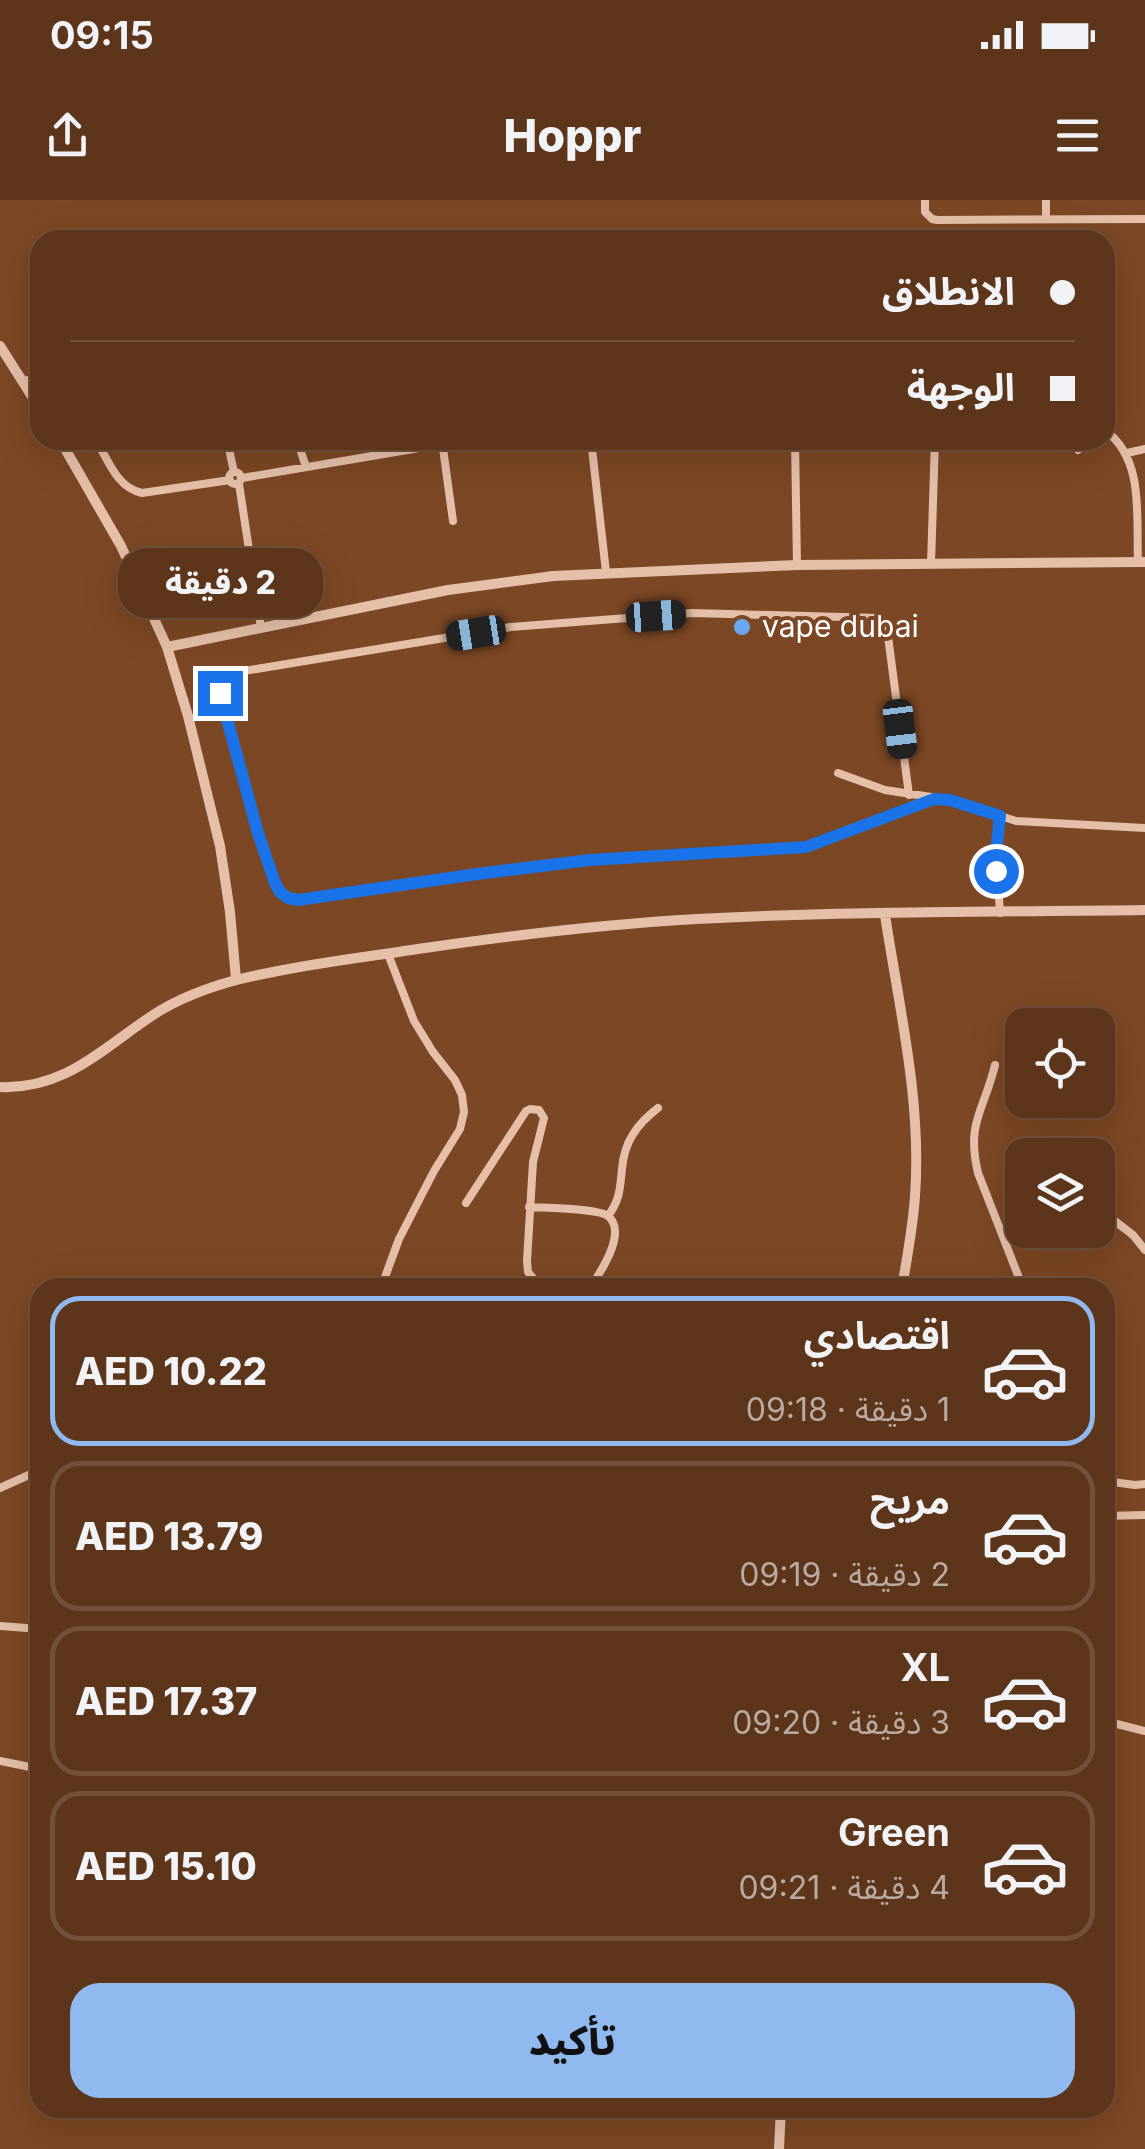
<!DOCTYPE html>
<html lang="ar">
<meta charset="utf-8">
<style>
body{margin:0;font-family:Inter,"Noto Sans Arabic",sans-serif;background:#633d24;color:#f1f3f6;direction:rtl;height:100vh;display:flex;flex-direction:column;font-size:38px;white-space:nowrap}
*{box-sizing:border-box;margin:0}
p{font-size:32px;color:#b9aba3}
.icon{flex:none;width:55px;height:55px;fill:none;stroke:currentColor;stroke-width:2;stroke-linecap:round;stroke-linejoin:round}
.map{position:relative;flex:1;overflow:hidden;direction:ltr}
.sheet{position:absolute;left:30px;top:1078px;width:1085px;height:840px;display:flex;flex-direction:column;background:#5d351b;border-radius:30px;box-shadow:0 10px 40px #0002,0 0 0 2px #72503a;direction:rtl}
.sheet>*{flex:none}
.banner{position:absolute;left:30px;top:30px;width:1085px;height:220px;border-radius:30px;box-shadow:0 10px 40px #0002,0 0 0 2px #72503a;direction:rtl;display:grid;align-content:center;height:220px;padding:0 40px;background:#5d351b}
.buttons{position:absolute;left:1005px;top:808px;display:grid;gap:20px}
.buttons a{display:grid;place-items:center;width:110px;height:110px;border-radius:20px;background:#5d351b;box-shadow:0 10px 40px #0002,0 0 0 2px #72503a;font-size:50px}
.end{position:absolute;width:45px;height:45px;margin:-22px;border:12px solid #1a73e8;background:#fff;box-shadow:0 0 0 5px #fff}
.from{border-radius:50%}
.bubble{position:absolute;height:70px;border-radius:30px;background:#5d351b;box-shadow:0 10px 40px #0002,0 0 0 2px #72503a;font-size:32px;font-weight:800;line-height:70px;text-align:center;direction:rtl}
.car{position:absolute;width:30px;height:60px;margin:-30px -15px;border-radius:12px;box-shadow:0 0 8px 2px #0007;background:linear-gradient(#222 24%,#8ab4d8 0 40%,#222 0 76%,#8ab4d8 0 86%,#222 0)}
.banner b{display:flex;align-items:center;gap:35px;height:95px;font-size:38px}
.banner b+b{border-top:2px solid #72503a}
.banner i{width:25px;height:25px;background:#f1f3f6}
ul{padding:18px 0 0;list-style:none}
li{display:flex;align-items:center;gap:30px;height:150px;margin:0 20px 15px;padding:0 20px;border:5px solid #72503a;border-radius:30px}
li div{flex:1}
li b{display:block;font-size:38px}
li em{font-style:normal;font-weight:800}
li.active{border-color:#90b9f0}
li>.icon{width:90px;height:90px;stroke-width:1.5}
.primary-button{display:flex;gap:20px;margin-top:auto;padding:20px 40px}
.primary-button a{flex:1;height:115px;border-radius:30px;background:#90b9f0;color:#111;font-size:40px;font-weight:800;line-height:115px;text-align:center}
.status{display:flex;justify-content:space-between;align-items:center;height:70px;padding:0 50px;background:#5d351b;direction:ltr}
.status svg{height:28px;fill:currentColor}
header{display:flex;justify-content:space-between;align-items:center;height:130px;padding:0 40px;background:#5d351b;font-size:45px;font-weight:800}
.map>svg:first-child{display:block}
</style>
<div class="status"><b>09:15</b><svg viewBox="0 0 49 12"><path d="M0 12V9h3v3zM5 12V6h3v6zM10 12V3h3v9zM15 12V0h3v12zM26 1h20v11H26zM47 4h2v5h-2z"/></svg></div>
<header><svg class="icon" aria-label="menu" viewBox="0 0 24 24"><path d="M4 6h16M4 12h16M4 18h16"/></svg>Hoppr<svg class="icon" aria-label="share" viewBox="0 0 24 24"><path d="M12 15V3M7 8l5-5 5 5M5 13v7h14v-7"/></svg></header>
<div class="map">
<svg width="1145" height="1949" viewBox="0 0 1145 1949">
<rect width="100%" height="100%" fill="#7c4724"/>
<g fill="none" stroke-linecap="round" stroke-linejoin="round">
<!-- service -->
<path stroke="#e5bfa8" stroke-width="8" d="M 925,0 L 925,12 L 932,19 L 937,20 L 1145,19
M 1046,19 L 1046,0
M 23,181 L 40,178
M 1105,230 C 1145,260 1136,316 1138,362
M 96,240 C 108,260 117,288 142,293 L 230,280
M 227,240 L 234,272
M 297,240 L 306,267
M 591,240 L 606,372
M 795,240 L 797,365
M 442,241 L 453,321
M 1078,250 L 1090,240
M 1127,253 L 1145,249
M229 278a6 6 0 1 1 12 0a6 6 0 1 1-12 0Z
M 242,278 L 443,244
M 239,284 L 261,428
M 931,364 L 935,240
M 838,573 L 885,590 L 951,600 L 1016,621 L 1145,628
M 909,595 L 887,429 L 886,424 L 879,418 L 692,413 L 511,427 L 232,473 L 222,478 L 218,487 L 258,633 L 275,683 L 280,691 L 288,698 L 298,700 L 477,674 L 590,660 L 806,647 L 933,599
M 1000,713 L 996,653 L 1000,616
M 995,865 C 984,911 966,922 978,973 L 1023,1088
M 466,1003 L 526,911 L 530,909 L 539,910 L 544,918 L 533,962 L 527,1061 L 528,1072 L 541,1088
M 529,1007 C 545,1008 597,1008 608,1016 C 628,1032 600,1073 590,1088
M 1098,1008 L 1133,1035 L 1145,1050
M 608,1016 C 620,1000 620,988 622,969 C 624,942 637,924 658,908
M 381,1088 L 399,1039 L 434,971 L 460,929 L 464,912 L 462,895 L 455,880 L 433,852 L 414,821 L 388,754
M 1105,1281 L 1135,1285 L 1145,1284
M 0,1288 L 40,1270
M 1105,1316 L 1145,1315
M 0,1426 L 40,1429
M 1105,1521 L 1145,1531
M 0,1561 L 40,1569"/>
<!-- minor -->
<path stroke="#e5bfa8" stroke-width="10" d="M 0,146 L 40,209
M 60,240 L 121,346 L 167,447 L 188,516 L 220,646 L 230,712 L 236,779
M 167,447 L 448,390 L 553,376 L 797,365 L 1145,362
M 885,715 C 899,807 922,902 915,996 C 913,1027 907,1057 902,1088
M 0,887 C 69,890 107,843 161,810 C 194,791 230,780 268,773 C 320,762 373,756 425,748 C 515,735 606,724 697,719 C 846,711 996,712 1145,710
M 779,1949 L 781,1908"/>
</g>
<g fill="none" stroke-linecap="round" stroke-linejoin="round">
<!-- route -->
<path stroke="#1a73e8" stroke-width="12" d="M 220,493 L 258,633 L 275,683 L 280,692 L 288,698 L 298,700 L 477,674 L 590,660 L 806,647 L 934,599 L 950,600 L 1000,616 L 996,653 L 996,671"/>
</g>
<!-- markers -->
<circle fill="#6ca8ef" stroke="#7c4724" stroke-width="4" cx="742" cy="427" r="10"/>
<g text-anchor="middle" stroke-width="8" stroke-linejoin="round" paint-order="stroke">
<!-- poi labels -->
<g font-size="30" fill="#fff" stroke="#7c4724" text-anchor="start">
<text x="762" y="437">vape dubai</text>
</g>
</g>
</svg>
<div class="buttons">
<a><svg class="icon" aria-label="locate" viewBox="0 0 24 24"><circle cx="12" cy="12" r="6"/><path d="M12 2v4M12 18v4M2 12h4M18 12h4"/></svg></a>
<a><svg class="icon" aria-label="layers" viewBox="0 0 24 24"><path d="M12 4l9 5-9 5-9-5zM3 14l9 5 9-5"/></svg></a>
</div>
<i class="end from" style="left:996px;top:671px"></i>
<i class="end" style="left:220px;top:493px"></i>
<div class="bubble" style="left:118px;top:348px;width:205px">2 دقيقة</div>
<i class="car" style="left:656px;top:416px;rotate:86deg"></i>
<i class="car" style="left:476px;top:433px;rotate:261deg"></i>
<i class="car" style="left:900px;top:529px;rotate:173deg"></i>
<div class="banner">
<b><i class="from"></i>الانطلاق</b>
<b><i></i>الوجهة</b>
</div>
<section class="sheet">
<ul>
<li class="active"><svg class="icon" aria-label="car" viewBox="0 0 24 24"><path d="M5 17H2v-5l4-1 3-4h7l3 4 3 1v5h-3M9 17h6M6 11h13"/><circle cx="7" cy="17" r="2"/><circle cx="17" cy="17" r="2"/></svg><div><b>اقتصادي</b><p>1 دقيقة · 09:18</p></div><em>AED 10.22</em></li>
<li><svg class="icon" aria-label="car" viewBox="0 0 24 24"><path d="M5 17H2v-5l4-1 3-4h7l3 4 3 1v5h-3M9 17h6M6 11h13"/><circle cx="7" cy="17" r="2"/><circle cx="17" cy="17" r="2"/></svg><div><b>مريح</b><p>2 دقيقة · 09:19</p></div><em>AED 13.79</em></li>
<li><svg class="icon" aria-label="car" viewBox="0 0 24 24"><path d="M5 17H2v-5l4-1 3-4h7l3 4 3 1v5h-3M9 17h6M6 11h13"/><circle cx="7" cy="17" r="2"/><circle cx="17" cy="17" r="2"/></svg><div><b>XL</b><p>3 دقيقة · 09:20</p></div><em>AED 17.37</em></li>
<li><svg class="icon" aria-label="car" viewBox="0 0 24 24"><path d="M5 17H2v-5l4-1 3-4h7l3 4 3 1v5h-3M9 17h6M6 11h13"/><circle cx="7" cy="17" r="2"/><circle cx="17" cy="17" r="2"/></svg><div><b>Green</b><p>4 دقيقة · 09:21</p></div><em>AED 15.10</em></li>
</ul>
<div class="primary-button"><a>تأكيد</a></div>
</section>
</div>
